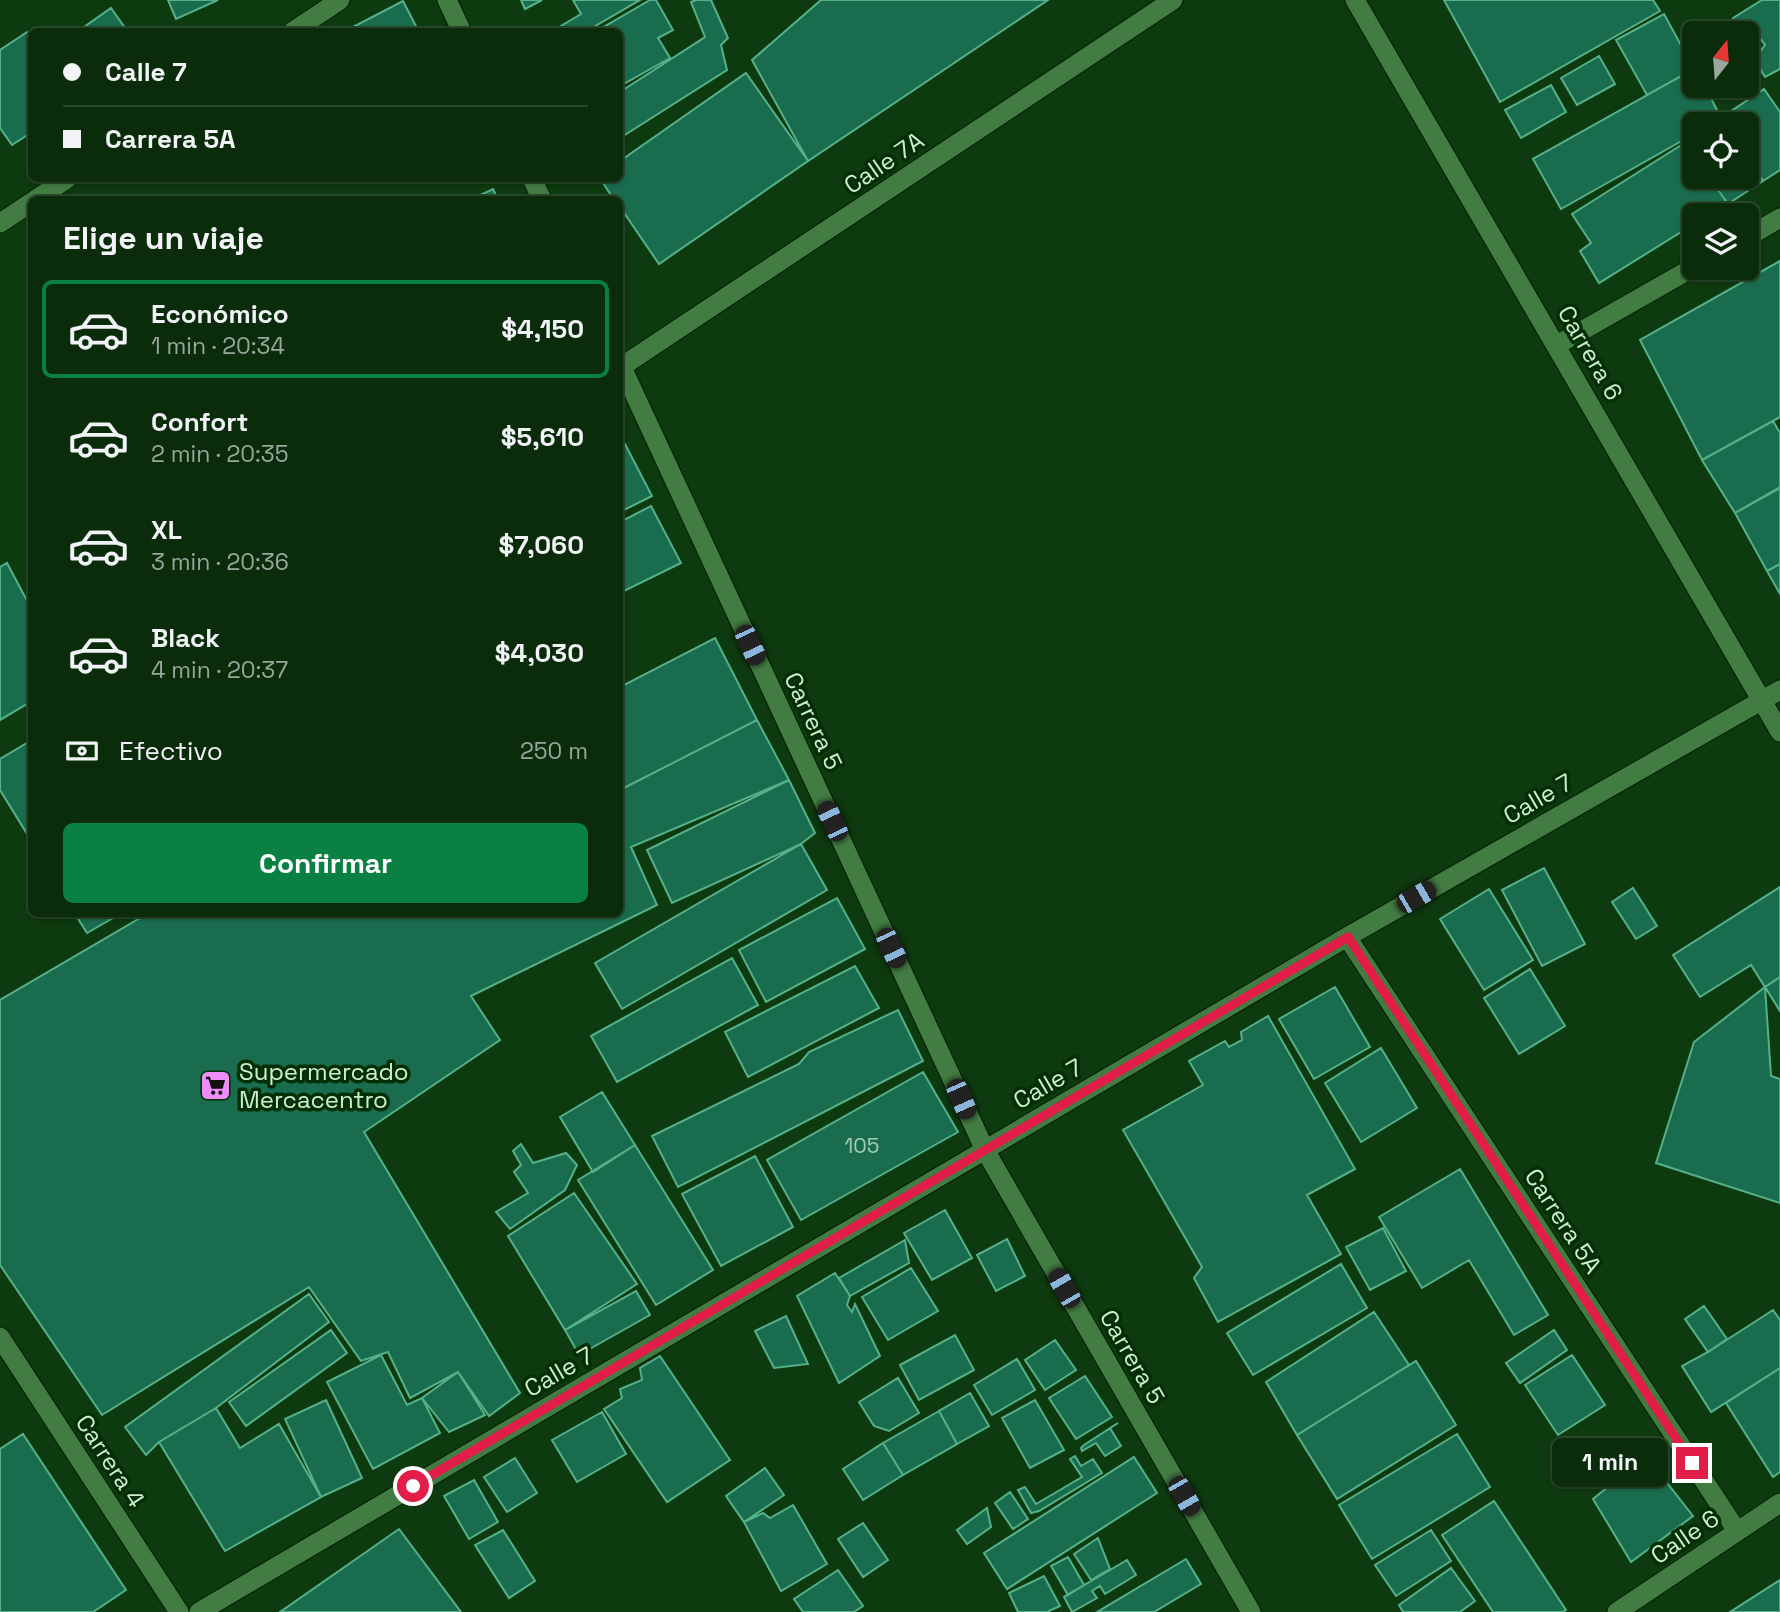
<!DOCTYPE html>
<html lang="es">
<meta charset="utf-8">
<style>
body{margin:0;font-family:"Space Grotesk",sans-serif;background:#183819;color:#f1f3f6;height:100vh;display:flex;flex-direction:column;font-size:26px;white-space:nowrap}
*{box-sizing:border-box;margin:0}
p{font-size:23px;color:#99a79d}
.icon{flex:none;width:38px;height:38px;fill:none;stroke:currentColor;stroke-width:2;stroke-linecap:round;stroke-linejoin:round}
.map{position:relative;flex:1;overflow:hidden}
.drawer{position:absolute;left:28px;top:196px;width:595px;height:721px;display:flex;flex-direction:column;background:#0a2c0b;border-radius:10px;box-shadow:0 2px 5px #0004,0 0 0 2px #2a482c}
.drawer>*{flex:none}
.top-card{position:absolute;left:28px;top:28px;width:595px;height:154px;border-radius:10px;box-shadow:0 2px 5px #0004,0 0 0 2px #2a482c;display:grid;align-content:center;height:154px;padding:0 35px;background:#0a2c0b}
.needle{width:46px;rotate:17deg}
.tools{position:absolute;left:1682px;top:21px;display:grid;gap:14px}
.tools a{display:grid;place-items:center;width:77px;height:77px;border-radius:10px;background:#0a2c0b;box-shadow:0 2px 5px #0004,0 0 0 2px #2a482c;font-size:35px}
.end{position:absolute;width:32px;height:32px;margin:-16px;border:9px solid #e11d48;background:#fff;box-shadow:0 0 0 4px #fff}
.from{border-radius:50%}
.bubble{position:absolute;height:49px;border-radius:10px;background:#0a2c0b;box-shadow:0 2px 5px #0004,0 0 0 2px #2a482c;font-size:23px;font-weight:800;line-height:49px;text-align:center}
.car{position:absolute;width:21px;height:42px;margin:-21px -10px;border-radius:9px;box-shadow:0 0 5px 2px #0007;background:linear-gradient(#222 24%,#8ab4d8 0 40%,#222 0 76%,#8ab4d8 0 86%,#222 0)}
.top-card b{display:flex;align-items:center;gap:24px;height:66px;font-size:26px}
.top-card b+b{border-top:2px solid #2a482c}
.top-card i{width:18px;height:18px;background:#f1f3f6}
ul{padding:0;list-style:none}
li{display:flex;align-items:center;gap:21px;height:98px;margin:0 14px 10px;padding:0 21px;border:4px solid transparent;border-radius:10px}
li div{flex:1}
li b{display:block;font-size:26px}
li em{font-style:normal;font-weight:800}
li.current{border-color:#0b8043}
li>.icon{width:63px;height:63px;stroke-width:1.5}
h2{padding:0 35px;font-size:32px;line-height:84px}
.pay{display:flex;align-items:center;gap:18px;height:77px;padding:0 35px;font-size:26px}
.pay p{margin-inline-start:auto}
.action{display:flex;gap:14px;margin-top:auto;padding:14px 35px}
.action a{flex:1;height:80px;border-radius:10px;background:#0b8043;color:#fff;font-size:28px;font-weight:800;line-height:80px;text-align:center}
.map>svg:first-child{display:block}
</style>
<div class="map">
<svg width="1780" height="1612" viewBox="0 0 1780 1612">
<rect width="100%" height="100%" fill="#0e3a0f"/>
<!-- building -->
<path fill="#1a6c4e" stroke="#55b18a" stroke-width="2" d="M 168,0 L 218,0 L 176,19 Z
M 521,0 L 542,0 L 525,9 Z
M 573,0 L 640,0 L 585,32 L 551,32 L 581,14 Z
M 650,0 L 656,0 L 673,30 L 658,38 L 670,58 L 620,86 L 620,32 L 595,32 Z
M 696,0 L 711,0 L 728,38 L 721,45 L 727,70 L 620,138 L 620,92 L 705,37 L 691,2 Z
M 821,0 L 1048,0 L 808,161 L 752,60 Z
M 1444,0 L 1653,0 L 1660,11 L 1500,102 Z
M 1762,0 L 1780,0 L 1780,69 L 1765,77 L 1754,59 L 1765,45 L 1755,31 L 1741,31 L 1733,18 Z
M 403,1 L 419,32 L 350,32 L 349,29 Z
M 111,8 L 128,32 L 77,32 Z
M 1664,14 L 1694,69 L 1647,95 L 1616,40 Z
M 27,32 L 32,39 L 32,132 L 12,145 L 0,128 L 0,50 Z
M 1599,56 L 1615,84 L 1577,105 L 1561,78 Z
M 1694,69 L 1694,86 L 1705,86 L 1721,118 L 1710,124 L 1694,124 L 1694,134 L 1561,209 L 1533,159 Z
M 746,73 L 808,161 L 659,264 L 620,207 L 620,200 L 614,200 L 600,178 L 620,178 L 620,161 Z
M 1551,85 L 1566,112 L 1521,138 L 1505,110 Z
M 1764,89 L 1780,112 L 1780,170 L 1763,181 L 1746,156 L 1746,124 L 1725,124 L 1721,118 Z
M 1694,136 L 1694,154 L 1686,142 Z
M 1686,142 L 1694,154 L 1694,177 L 1709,177 L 1728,204 L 1709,215 L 1694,215 L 1694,224 L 1599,283 L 1580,251 L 1591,243 L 1572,214 Z
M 1746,156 L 1763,181 L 1728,204 L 1709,177 L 1746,177 Z
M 493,189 L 498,200 L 470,200 Z
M 1780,261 L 1780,417 L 1702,460 L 1640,340 Z
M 1773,421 L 1780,433 L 1780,487 L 1735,513 L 1702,460 Z
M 625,444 L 652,496 L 620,512 L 620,446 Z
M 1780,488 L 1780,564 L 1767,571 L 1735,513 Z
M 651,506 L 681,563 L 620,593 L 620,522 Z
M 7,563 L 32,610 L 32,701 L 0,720 L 0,567 Z
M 1780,564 L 1780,594 L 1767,571 Z
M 715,638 L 757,720 L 620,790 L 620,687 Z
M 757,720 L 789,780 L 631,847 L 657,905 L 471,996 L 500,1040 L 364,1132 L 520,1393 L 489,1416 L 458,1372 L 410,1398 L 388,1352 L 361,1361 L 309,1287 L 102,1415 L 0,1265 L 0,1000 L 147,914 L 620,914 L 620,790 Z
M 32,740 L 32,842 L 0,790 L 0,759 Z
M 789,780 L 815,833 L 801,844 L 672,903 L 647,850 Z
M 801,844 L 827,890 L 622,1009 L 595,963 Z
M 1544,868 L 1585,944 L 1542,966 L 1502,890 Z
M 1780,887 L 1780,977 L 1765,987 L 1751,965 L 1700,997 L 1673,955 Z
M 1633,888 L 1657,926 L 1636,939 L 1612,902 Z
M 1489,889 L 1533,960 L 1484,990 L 1440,919 Z
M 837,898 L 865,949 L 766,1002 L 739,950 Z
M 75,914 L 120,914 L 87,933 Z
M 732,958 L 758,1005 L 617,1082 L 591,1036 Z
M 855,966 L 879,1008 L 748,1077 L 725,1032 Z
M 1530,969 L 1565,1026 L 1519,1054 L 1484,998 Z
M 1780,977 L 1780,1011 L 1765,987 Z
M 1335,987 L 1370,1047 L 1314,1079 L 1279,1019 Z
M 1765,987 L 1771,1076 L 1780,1079 L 1780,1203 L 1656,1163 L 1694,1042 Z
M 898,1010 L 923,1061 L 678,1187 L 652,1136 L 799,1064 L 809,1052 Z
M 1268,1016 L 1355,1169 L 1307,1195 L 1341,1254 L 1218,1322 L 1194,1278 L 1202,1267 L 1123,1130 L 1203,1085 L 1189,1061 L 1225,1041 L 1229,1047 L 1242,1040 L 1241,1032 Z
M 1381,1048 L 1417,1108 L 1361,1142 L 1325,1083 Z
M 923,1072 L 958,1132 L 801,1220 L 767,1160 Z
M 602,1092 L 635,1145 L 593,1172 L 560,1117 Z
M 521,1144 L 533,1163 L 566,1153 L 577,1165 L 565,1190 L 510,1229 L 496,1212 L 528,1193 L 514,1172 L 521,1165 L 513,1151 Z
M 635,1145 L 713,1270 L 656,1305 L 578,1180 Z
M 755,1156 L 793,1227 L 721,1266 L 682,1194 Z
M 1460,1169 L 1548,1315 L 1514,1335 L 1469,1260 L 1422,1288 L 1379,1217 Z
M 574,1193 L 637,1284 L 565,1330 L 508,1236 Z
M 945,1210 L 972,1258 L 932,1280 L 904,1233 Z
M 1383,1228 L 1406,1271 L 1370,1290 L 1346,1247 Z
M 1007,1239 L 1025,1276 L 996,1291 L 977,1255 Z
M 905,1240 L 909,1263 L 850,1296 L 839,1278 Z
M 1341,1264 L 1367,1308 L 1253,1375 L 1227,1333 Z
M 911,1268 L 938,1311 L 888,1340 L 862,1297 Z
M 835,1273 L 850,1296 L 847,1305 L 852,1312 L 855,1304 L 880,1356 L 839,1383 L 797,1296 Z
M 636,1291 L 650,1315 L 579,1355 L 565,1330 Z
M 309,1294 L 329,1322 L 216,1408 L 159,1442 L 146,1455 L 125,1427 Z
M 1704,1306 L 1727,1339 L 1708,1352 L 1685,1319 Z
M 1773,1310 L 1780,1320 L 1780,1368 L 1711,1412 L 1682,1366 L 1708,1352 Z
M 1374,1312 L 1409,1365 L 1297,1435 L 1266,1382 Z
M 786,1316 L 808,1364 L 774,1368 L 755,1331 Z
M 331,1330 L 347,1353 L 246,1426 L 229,1402 Z
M 1554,1330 L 1567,1350 L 1520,1383 L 1506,1363 Z
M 955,1335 L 974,1370 L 919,1400 L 900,1365 Z
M 1055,1340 L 1076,1370 L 1045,1390 L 1025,1360 Z
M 381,1355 L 407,1405 L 422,1398 L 440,1433 L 373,1469 L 327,1382 Z
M 1572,1355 L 1605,1405 L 1558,1435 L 1525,1385 Z
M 660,1356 L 730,1460 L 667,1502 L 604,1409 L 622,1398 L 620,1389 L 642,1380 L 640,1368 Z
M 1017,1359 L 1035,1390 L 992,1415 L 974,1385 Z
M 1416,1361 L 1456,1425 L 1337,1499 L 1297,1435 Z
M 1780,1368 L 1780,1472 L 1773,1477 L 1726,1403 Z
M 458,1372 L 485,1415 L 449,1432 L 422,1398 Z
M 1085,1376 L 1112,1417 L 1076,1439 L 1049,1398 Z
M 898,1378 L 919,1413 L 889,1431 L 874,1426 L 859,1402 Z
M 970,1393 L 989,1426 L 957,1444 L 939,1411 Z
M 326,1400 L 362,1478 L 321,1497 L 285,1419 Z
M 1035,1400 L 1064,1450 L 1030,1468 L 1002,1418 Z
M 216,1408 L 240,1448 L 279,1424 L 321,1497 L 225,1551 L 159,1442 Z
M 939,1411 L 957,1444 L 903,1475 L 883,1443 Z
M 602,1412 L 626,1454 L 577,1482 L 552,1440 Z
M 1118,1423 L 1110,1428 L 1121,1446 L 1105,1456 L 1096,1443 L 1082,1451 L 1081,1448 L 1084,1445 Z
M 23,1434 L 126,1590 L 93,1612 L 0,1612 L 0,1449 Z
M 1457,1434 L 1490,1487 L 1372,1559 L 1339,1505 Z
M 883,1443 L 903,1475 L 863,1500 L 843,1469 Z
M 1075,1456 L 1081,1466 L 1093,1459 L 1102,1473 L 1039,1511 L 1031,1513 L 1018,1490 L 1025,1487 L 1036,1504 L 1082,1477 L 1070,1459 Z
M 1646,1456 L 1693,1516 L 1631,1562 L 1593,1499 Z
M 1134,1457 L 1157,1493 L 1007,1589 L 984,1553 Z
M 515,1458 L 537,1493 L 507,1512 L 484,1477 Z
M 765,1468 L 784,1495 L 744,1522 L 726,1496 Z
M 474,1480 L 498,1522 L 469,1539 L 444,1496 Z
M 1010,1492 L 1028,1519 L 1013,1529 L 995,1503 Z
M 1494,1501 L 1566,1610 L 1563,1612 L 1493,1612 L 1442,1535 Z
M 793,1505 L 827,1564 L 781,1591 L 744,1522 L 763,1513 L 770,1518 Z
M 987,1508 L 991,1527 L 967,1544 L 957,1530 Z
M 863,1523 L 888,1560 L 863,1577 L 838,1539 Z
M 399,1529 L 461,1612 L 280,1612 Z
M 503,1530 L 535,1581 L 509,1598 L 475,1545 Z
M 1431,1530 L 1451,1561 L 1396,1596 L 1375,1565 Z
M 1098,1538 L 1110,1569 L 1091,1580 L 1074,1554 Z
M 1068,1557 L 1084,1585 L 1068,1595 L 1051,1566 Z
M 1186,1559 L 1201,1584 L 1154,1612 L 1097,1612 Z
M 1127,1560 L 1136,1575 L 1105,1594 L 1100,1586 L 1092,1591 L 1097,1598 L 1072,1612 L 1064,1597 Z
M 1451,1568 L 1475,1601 L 1460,1612 L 1403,1612 L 1399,1605 Z
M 838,1570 L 863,1606 L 854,1612 L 803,1612 L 794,1599 Z
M 1044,1576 L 1060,1606 L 1047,1612 L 1018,1612 L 1009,1593 Z
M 1780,1580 L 1780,1612 L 1730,1612 Z"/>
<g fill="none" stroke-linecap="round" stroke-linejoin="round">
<defs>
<path id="minor" d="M 292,32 L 340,0
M 35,200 L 68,178
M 0,223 L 32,202
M 1746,238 L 1780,218
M 1557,345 L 1694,267
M 621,367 L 1173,0
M 1347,937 L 1737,1531
M 0,1337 L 179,1612
M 199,1612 L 1347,937 L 1780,690"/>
<path id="tertiary" d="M 1355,0 L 1780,732
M 1617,1612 L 1780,1503"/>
<path id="secondary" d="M 447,0 L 462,32
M 532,178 L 542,200
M 620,363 L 985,1150 L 1251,1612"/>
</defs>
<!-- minor casing -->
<use href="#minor" stroke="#021f03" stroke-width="21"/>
<!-- tertiary casing -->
<use href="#tertiary" stroke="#021f03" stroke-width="21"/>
<!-- secondary casing -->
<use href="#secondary" stroke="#021f03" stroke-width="21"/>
<!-- minor -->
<use href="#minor" stroke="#437c42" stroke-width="19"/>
<!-- tertiary -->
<use href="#tertiary" stroke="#437c42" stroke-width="19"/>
<!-- secondary -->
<use href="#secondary" stroke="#437c42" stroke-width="19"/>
</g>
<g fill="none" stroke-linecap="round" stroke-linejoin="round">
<!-- route -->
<path stroke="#e11d48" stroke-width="9" d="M 413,1486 L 1348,937 L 1692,1463"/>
</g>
<!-- icons -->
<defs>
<symbol id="supermarket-square" viewBox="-11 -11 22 22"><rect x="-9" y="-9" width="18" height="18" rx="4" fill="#ee8cf8" stroke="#023004"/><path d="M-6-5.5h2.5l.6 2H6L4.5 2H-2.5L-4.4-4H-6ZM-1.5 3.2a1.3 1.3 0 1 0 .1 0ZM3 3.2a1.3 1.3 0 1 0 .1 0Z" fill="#111"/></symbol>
</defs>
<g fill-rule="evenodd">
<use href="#supermarket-square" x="198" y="1068" width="35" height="35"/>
</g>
<g text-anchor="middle" stroke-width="7" stroke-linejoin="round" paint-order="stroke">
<!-- number labels -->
<g font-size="21" fill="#a2ceae">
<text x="862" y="1153">105</text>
</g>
<!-- street labels -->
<g font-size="24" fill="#d0eece" stroke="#023004">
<text transform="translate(884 163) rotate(-34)" y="8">Calle 7A</text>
<text transform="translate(1590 353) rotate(60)" y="8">Carrera 6</text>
<text transform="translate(813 721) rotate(65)" y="8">Carrera 5</text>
<text transform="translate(1538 799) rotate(-30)" y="8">Calle 7</text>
<text transform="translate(1048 1084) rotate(-30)" y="8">Calle 7</text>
<text transform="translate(1563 1221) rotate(57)" y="8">Carrera 5A</text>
<text transform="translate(1132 1357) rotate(60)" y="8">Carrera 5</text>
<text transform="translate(559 1372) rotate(-30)" y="8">Calle 7</text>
<text transform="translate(110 1461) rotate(57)" y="8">Carrera 4</text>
<text transform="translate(1685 1537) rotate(-34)" y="8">Calle 6</text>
</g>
<!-- poi labels -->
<g font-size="24" fill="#d0eece" stroke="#023004" text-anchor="start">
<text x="239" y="1080">Supermercado<tspan x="239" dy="28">Mercacentro</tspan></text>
</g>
</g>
</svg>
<div class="tools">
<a><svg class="needle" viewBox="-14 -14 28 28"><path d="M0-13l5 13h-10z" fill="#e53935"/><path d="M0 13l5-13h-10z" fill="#99a79d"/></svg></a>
<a><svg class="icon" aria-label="locate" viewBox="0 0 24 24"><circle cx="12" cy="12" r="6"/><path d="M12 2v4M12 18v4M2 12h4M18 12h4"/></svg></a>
<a><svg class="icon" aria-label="layers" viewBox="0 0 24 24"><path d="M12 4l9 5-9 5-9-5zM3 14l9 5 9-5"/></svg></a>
</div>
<i class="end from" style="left:413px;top:1486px"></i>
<i class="end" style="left:1692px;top:1463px"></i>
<div class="bubble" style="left:1552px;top:1438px;width:116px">1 min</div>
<i class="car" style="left:750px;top:645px;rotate:155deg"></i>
<i class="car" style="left:832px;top:821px;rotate:335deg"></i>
<i class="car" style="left:1416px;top:897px;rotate:60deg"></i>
<i class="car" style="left:891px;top:948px;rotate:155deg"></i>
<i class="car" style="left:961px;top:1099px;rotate:156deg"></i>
<i class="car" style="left:1064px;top:1288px;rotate:330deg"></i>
<i class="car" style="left:1184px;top:1496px;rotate:150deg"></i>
<div class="top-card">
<b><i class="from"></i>Calle 7</b>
<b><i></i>Carrera 5A</b>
</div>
<section class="drawer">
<h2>Elige un viaje</h2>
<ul>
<li class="current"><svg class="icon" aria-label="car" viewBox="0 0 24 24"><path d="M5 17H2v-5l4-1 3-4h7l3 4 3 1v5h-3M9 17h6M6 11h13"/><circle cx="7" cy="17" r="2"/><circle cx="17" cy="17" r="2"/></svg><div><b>Económico</b><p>1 min · 20:34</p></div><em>$4,150</em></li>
<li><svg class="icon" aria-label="car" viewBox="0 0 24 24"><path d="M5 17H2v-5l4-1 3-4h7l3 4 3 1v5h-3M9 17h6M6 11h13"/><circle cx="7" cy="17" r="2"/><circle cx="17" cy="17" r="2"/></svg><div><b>Confort</b><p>2 min · 20:35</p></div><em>$5,610</em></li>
<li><svg class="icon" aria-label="car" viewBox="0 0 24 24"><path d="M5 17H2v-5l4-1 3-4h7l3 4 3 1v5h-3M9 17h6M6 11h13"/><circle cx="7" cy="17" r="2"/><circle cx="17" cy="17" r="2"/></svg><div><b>XL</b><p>3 min · 20:36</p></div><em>$7,060</em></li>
<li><svg class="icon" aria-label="car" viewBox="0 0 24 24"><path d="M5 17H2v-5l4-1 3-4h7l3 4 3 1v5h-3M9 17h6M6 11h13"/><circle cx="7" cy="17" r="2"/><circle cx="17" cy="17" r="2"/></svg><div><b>Black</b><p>4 min · 20:37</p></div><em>$4,030</em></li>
</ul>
<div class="pay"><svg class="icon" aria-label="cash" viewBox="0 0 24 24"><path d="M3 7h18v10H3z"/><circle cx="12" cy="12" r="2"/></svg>Efectivo<p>250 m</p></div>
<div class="action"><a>Confirmar</a></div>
</section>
</div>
